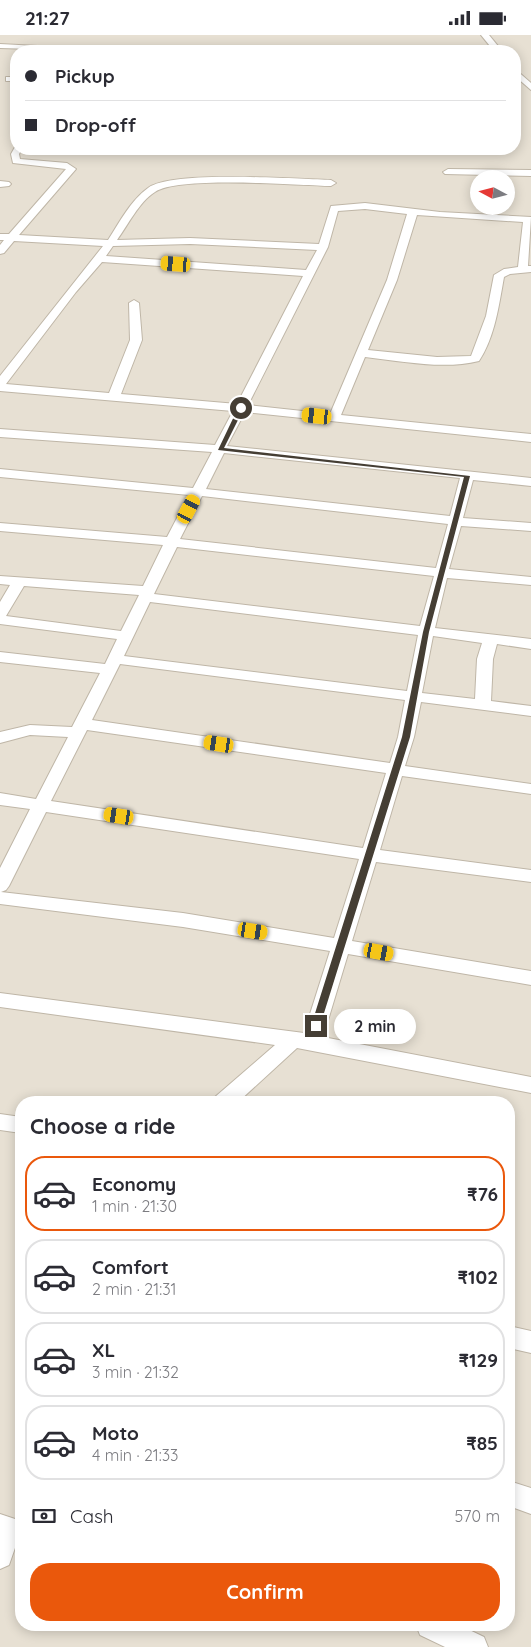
<!DOCTYPE html>
<meta charset="utf-8">
<style>
body{margin:0;font-family:Quicksand,sans-serif;background:#f7f7f7;color:#2b2b33;height:100vh;display:flex;flex-direction:column;font-size:19px;white-space:nowrap}
*{box-sizing:border-box;margin:0}
p{font-size:16px;color:#7c7c81}
.icon{flex:none;width:28px;height:28px;fill:none;stroke:currentColor;stroke-width:2;stroke-linecap:round;stroke-linejoin:round}
.map{position:relative;flex:1;overflow:hidden}
.panel{position:absolute;left:15px;top:1061px;width:500px;height:535px;display:flex;flex-direction:column;background:#fff;border-radius:20px;box-shadow:0 2px 12px #0003}
.panel>*{flex:none}
.guide{position:absolute;left:10px;top:10px;width:511px;height:110px;border-radius:20px;box-shadow:0 2px 12px #0003;display:grid;align-content:center;height:110px;padding:0 15px;background:#fff}
.needle{width:32px;rotate:277deg}
.tools{position:absolute;left:470px;top:135px;display:grid;gap:10px}
.tools a{display:grid;place-items:center;width:45px;height:45px;border-radius:50%;background:#fff;box-shadow:0 2px 12px #0003;font-size:25px}
.end{position:absolute;width:22px;height:22px;margin:-11px;border:6px solid #453e34;background:#fff;box-shadow:0 0 0 2px #fff}
.from{border-radius:50%}
.bubble{position:absolute;height:35px;border-radius:18px;background:#fff;box-shadow:0 2px 12px #0003;font-size:16px;font-weight:700;line-height:35px;text-align:center}
.car{position:absolute;width:15px;height:30px;margin:-15px -8px;border-radius:6px;box-shadow:0 0 4px 1px #0007;background:linear-gradient(#f5c518 24%,#345 0 40%,#f5c518 0 76%,#345 0 86%,#f5c518 0)}
.guide b{display:flex;align-items:center;gap:18px;height:48px;font-size:19px}
.guide b+b{border-top:1px solid #e1e1e2}
.guide i{width:12px;height:12px;background:#2b2b33}
ul{padding:0;list-style:none}
li{display:flex;align-items:center;gap:15px;height:75px;margin:0 10px 8px;padding:0 5px;border:2px solid #e1e1e2;border-radius:20px}
li div{flex:1}
li b{display:block;font-size:19px}
li em{font-style:normal;font-weight:700}
li.current{border-color:#ea580c}
li>.icon{width:45px;height:45px;stroke-width:1.5}
h2{padding:0 15px;font-size:22px;line-height:60px}
.pay{display:flex;align-items:center;gap:12px;height:55px;padding:0 15px;font-size:19px}
.pay p{margin-inline-start:auto}
.cta{display:flex;gap:10px;margin-top:auto;padding:10px 15px}
.cta a{flex:1;height:58px;border-radius:20px;background:#ea580c;color:#fff;font-size:20px;font-weight:700;line-height:58px;text-align:center}
.status{display:flex;justify-content:space-between;align-items:center;height:35px;padding:0 25px;background:#fff;direction:ltr}
.status svg{height:14px;fill:currentColor}
.map>svg:first-child{display:block}
</style>
<div class="status"><b>21:27</b><svg viewBox="0 0 49 12"><path d="M0 12V9h3v3zM5 12V6h3v6zM10 12V3h3v9zM15 12V0h3v12zM26 1h20v11H26zM47 4h2v5h-2z"/></svg></div>
<div class="map">
<svg width="531" height="1612" viewBox="0 0 531 1612">
<rect width="100%" height="100%" fill="#f3eee5"/>
<!-- residential -->
<path fill="#e7e0d3" fill-rule="evenodd" d="M 0,0 L 531,0 L 531,1612 L 0,1612 ZM 16,16 L 515,16 L 515,114 L 16,114 ZM 479,144 L 506,144 L 506,171 L 479,171 ZM 21,1068 L 509,1068 L 509,1590 L 21,1590 Z"/>
<g fill="none" stroke-linecap="round" stroke-linejoin="round">
<defs>
<path id="minor" d="M 481,0 L 489,0 L 502,16 L 494,16 Z
M 0,9 L 94,14 L 98,16 L 0,13 Z
M 515,34 L 531,48 L 531,55 L 515,41 Z
M 6,42 L 16,42 L 16,46 L 6,46 Z
M 15,112 L 22,114 L 19,119 L 20,124 L 67,128 L 76,134 L 19,200 L 108,205 C 119,188 131,165 148,153 C 172,135 296,144 331,145 L 336,148 L 331,151 C 298,150 178,141 155,157 C 139,167 128,190 117,205 L 190,203 L 319,209 L 331,171 L 365,168 L 440,177 L 531,182 L 528,231 L 531,231 L 531,237 L 510,239 L 504,242 C 499,270 495,302 479,326 C 443,335 402,326 365,322 L 341,380 L 531,399 L 531,407 L 245,377 L 227,411 L 531,443 L 531,451 L 473,445 L 463,483 L 531,488 L 531,496 L 461,491 L 449,534 L 531,542 L 531,550 L 447,543 L 435,593 L 531,604 L 531,614 L 497,609 L 493,624 L 491,666 L 531,671 L 531,681 L 421,667 L 414,702 L 405,731 L 531,749 L 531,759 L 402,741 L 380,815 L 531,835 L 531,847 L 376,827 L 352,906 L 531,936 L 531,950 L 348,919 L 323,1002 L 531,1042 L 531,1058 L 297,1013 L 237,1068 L 212,1068 L 215,1062 L 275,1010 L 0,972 L 0,958 L 304,998 L 330,916 L 183,892 L 0,869 L 0,833 L 30,774 L 0,770 L 0,758 L 36,764 L 68,702 L 30,700 L 0,708 L 0,697 L 30,690 L 72,692 L 100,638 L 0,627 L 0,617 L 105,629 L 117,604 L 0,589 L 0,567 L 10,550 L 0,549 L 0,541 L 143,551 L 163,510 L 0,496 L 0,488 L 167,502 L 189,460 L 0,442 L 0,434 L 193,453 L 212,417 L 0,402 L 0,394 L 215,410 L 233,376 L 0,356 L 0,341 L 103,211 L 14,206 L 4,218 L 0,219 L 0,210 L 4,205 L 0,205 L 0,199 L 9,199 L 66,134 L 13,128 L 11,119 ZM 365,174 L 407,179 L 387,245 L 330,379 L 248,370 L 328,212 L 338,176 ZM 417,180 L 523,187 L 518,232 L 504,234 L 494,240 L 486,281 L 471,321 L 437,322 L 368,315 L 397,245 ZM 190,209 L 317,215 L 306,235 L 106,221 L 113,211 ZM 102,227 L 303,241 L 237,369 L 121,359 L 142,305 L 139,268 L 134,265 L 129,268 L 130,305 L 109,358 L 6,349 L 76,257 ZM 224,418 L 460,443 L 450,481 L 206,454 ZM 202,461 L 448,489 L 436,533 L 180,504 ZM 177,512 L 434,541 L 420,591 L 154,559 ZM 24,551 L 139,560 L 121,596 L 6,581 ZM 150,567 L 418,600 L 407,656 L 124,621 ZM 433,601 L 482,608 L 477,624 L 475,664 L 422,658 ZM 120,629 L 405,665 L 398,702 L 390,728 L 92,685 ZM 87,695 L 386,738 L 363,813 L 51,766 ZM 46,777 L 359,824 L 334,903 L 183,878 L 1,857 L 6,855 L 9,851 Z
M 448,134 L 531,135 L 531,141 L 445,139 L 443,137 Z
M 0,146 L 9,147 L 11,149 L 9,151 L 0,152 Z
M 0,1079 L 21,1082 L 21,1098 L 0,1095 Z
M 509,1291 L 531,1296 L 531,1318 L 509,1313 Z
M 509,1446 L 531,1453 L 531,1479 L 509,1471 Z
M 0,1479 L 21,1486 L 21,1512 L 16,1510 L 9,1530 L 0,1534 Z
M 416,1590 L 459,1590 L 484,1602 L 488,1612 L 445,1612 L 420,1600 Z"/>
</defs>
<!-- minor casing -->
<use href="#minor" stroke="#bfb6a7" stroke-width="2"/>
<!-- minor -->
<use href="#minor" fill="#fff" fill-rule="evenodd"/>
</g>
<!-- route -->
<path fill="#453e34" d="M 241,371 L 244,373 L 224,413 L 470,441 L 429,597 L 410,702 L 320,991 L 316,995 L 311,991 L 402,702 L 423,597 L 464,442 L 218,415 L 238,373 Z"/>
</svg>
<div class="tools">
<a><svg class="needle" viewBox="-14 -14 28 28"><path d="M0-13l5 13h-10z" fill="#e53935"/><path d="M0 13l5-13h-10z" fill="#7c7c81"/></svg></a>
</div>
<i class="end from" style="left:241px;top:373px"></i>
<i class="end" style="left:316px;top:991px"></i>
<div class="bubble" style="left:334px;top:974px;width:82px">2 min</div>
<i class="car" style="left:176px;top:229px;rotate:274deg"></i>
<i class="car" style="left:317px;top:381px;rotate:276deg"></i>
<i class="car" style="left:189px;top:474px;rotate:28deg"></i>
<i class="car" style="left:219px;top:709px;rotate:279deg"></i>
<i class="car" style="left:119px;top:781px;rotate:279deg"></i>
<i class="car" style="left:253px;top:896px;rotate:99deg"></i>
<i class="car" style="left:379px;top:917px;rotate:100deg"></i>
<div class="guide">
<b><i class="from"></i>Pickup</b>
<b><i></i>Drop-off</b>
</div>
<section class="panel">
<h2>Choose a ride</h2>
<ul>
<li class="current"><svg class="icon" aria-label="car" viewBox="0 0 24 24"><path d="M5 17H2v-5l4-1 3-4h7l3 4 3 1v5h-3M9 17h6M6 11h13"/><circle cx="7" cy="17" r="2"/><circle cx="17" cy="17" r="2"/></svg><div><b>Economy</b><p>1 min · 21:30</p></div><em>₹76</em></li>
<li><svg class="icon" aria-label="car" viewBox="0 0 24 24"><path d="M5 17H2v-5l4-1 3-4h7l3 4 3 1v5h-3M9 17h6M6 11h13"/><circle cx="7" cy="17" r="2"/><circle cx="17" cy="17" r="2"/></svg><div><b>Comfort</b><p>2 min · 21:31</p></div><em>₹102</em></li>
<li><svg class="icon" aria-label="car" viewBox="0 0 24 24"><path d="M5 17H2v-5l4-1 3-4h7l3 4 3 1v5h-3M9 17h6M6 11h13"/><circle cx="7" cy="17" r="2"/><circle cx="17" cy="17" r="2"/></svg><div><b>XL</b><p>3 min · 21:32</p></div><em>₹129</em></li>
<li><svg class="icon" aria-label="car" viewBox="0 0 24 24"><path d="M5 17H2v-5l4-1 3-4h7l3 4 3 1v5h-3M9 17h6M6 11h13"/><circle cx="7" cy="17" r="2"/><circle cx="17" cy="17" r="2"/></svg><div><b>Moto</b><p>4 min · 21:33</p></div><em>₹85</em></li>
</ul>
<div class="pay"><svg class="icon" aria-label="cash" viewBox="0 0 24 24"><path d="M3 7h18v10H3z"/><circle cx="12" cy="12" r="2"/></svg>Cash<p>570 m</p></div>
<div class="cta"><a>Confirm</a></div>
</section>
</div>
